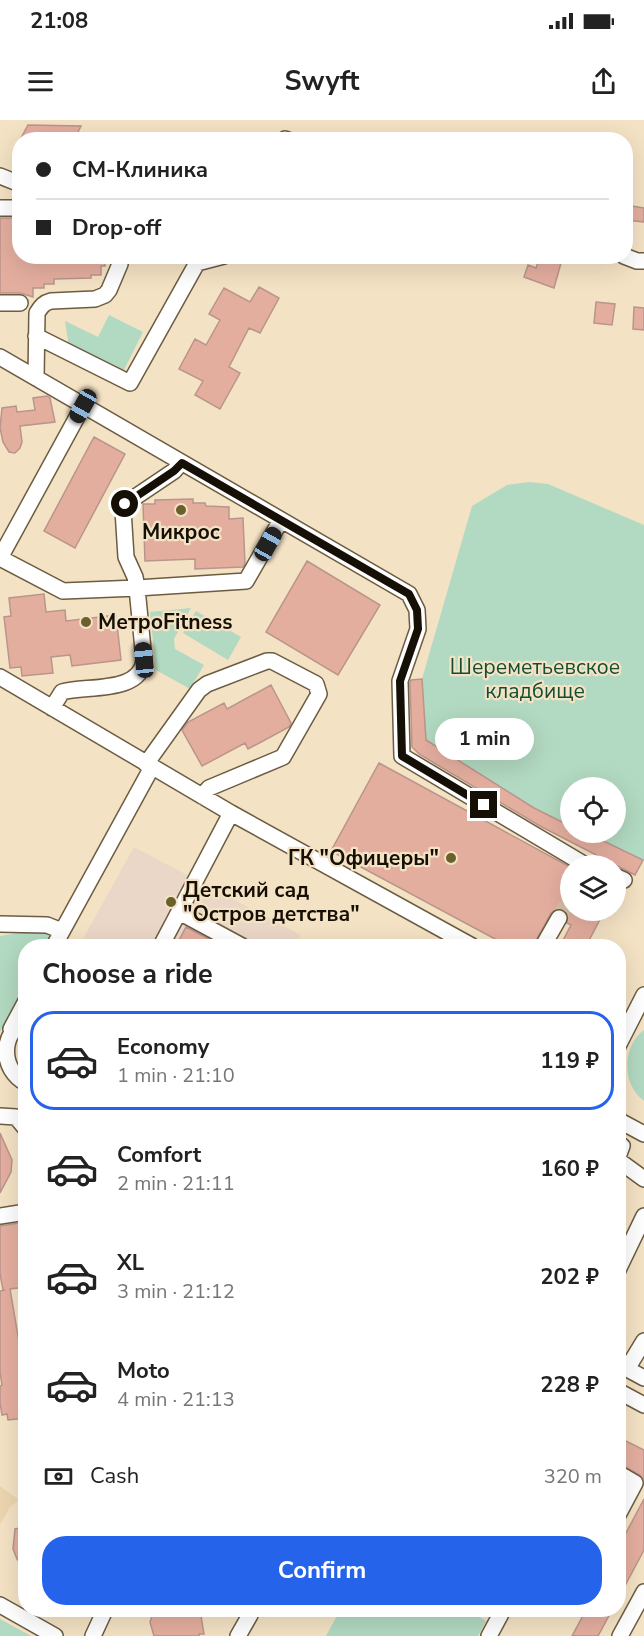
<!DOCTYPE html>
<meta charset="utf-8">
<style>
body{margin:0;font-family:"Nunito Sans",sans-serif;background:#f6f6f6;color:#222;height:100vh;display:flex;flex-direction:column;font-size:22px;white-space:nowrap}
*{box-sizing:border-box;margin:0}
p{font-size:20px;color:#767676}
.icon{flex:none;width:33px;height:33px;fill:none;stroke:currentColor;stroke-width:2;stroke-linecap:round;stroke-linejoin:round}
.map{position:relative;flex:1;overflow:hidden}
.side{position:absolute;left:18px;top:819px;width:608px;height:678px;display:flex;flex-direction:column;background:#fff;border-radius:24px;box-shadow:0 6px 24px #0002}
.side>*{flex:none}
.banner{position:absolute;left:12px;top:12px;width:621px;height:132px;border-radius:24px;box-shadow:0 6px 24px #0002;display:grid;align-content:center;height:132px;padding:0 24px;background:#fff}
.controls{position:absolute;left:560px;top:657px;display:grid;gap:12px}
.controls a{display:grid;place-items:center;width:66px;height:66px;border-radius:50%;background:#fff;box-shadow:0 6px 24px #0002;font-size:30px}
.end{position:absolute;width:27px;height:27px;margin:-14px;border:8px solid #150f05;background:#fff;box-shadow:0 0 0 3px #fff}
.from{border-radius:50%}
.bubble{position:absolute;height:42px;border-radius:21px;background:#fff;box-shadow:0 6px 24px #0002;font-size:20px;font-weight:700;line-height:42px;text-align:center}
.car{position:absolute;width:18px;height:36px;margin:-18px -9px;border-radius:8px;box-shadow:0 0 4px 2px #0007;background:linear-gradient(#222 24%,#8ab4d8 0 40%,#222 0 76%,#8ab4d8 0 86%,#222 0)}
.banner b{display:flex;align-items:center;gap:21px;height:57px;font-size:22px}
.banner b+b{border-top:2px solid #e0e0e0}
.banner i{width:15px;height:15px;background:#222}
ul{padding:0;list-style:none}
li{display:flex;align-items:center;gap:18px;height:99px;margin:0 12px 9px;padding:0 12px;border:3px solid transparent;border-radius:24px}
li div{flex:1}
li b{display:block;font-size:22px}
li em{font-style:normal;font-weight:700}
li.current{border-color:#2563eb}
li>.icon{width:54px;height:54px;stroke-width:1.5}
h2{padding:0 24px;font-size:27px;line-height:72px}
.pay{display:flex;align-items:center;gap:15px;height:66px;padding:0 24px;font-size:22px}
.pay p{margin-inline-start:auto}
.action{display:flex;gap:12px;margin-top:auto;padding:12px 24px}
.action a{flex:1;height:69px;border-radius:24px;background:#2563eb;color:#fff;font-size:24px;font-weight:700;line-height:69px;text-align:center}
.status{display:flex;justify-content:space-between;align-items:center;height:42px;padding:0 30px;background:#fff;direction:ltr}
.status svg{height:16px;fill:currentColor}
header{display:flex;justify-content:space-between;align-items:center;height:78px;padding:0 24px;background:#fff;font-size:27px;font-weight:700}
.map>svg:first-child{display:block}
</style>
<div class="status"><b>21:08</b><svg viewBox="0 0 49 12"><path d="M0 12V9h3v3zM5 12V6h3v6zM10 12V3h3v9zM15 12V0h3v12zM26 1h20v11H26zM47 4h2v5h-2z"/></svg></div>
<header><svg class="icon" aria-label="menu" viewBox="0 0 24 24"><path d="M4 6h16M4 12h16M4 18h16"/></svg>Swyft<svg class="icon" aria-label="share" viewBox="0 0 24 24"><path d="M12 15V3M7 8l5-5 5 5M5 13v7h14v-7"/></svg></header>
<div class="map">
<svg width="644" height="1516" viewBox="0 0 644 1516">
<rect width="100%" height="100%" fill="#f4e2c4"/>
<!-- built -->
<path fill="#ecd6b0" d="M 0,1366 L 19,1380 L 10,1387 L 0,1405 Z"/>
<!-- education -->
<path fill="#ead7c7" d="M 134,727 L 301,815 L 295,826 L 79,826 Z"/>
<!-- green -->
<path fill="#b2d9c1" d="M 109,195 L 143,212 L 122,254 L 69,227 L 65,201 L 98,217 Z
M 530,362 L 548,364 L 644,405 L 644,741 L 585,713 L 615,712 L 615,668 L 570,668 L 570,706 L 534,688 L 426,620 L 422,559 L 472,386 L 507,365 Z
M 191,488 L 174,519 L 175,529 L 204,545 L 190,569 L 156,550 L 150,492 Z
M 196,491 L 241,517 L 228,540 L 183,513 Z
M 41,809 L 50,811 L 52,816 L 47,826 L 26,826 L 25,866 L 0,912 L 0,816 Z
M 644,910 L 644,981 C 621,964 622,926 644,910 Z
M 340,1490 L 468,1490 L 486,1501 L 478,1516 L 326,1516 Z
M 0,1499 L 31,1516 L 0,1516 Z"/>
<!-- building -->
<path fill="#e4ae9f" stroke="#b9958c" stroke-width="1.5" d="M 28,5 L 81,6 L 74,20 L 20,20 Z
M 626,85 L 644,88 L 644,102 L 626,100 Z
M 0,98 L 20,98 L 20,136 L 105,136 L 105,146 L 101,146 L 101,155 L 91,155 L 91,158 L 54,159 L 54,164 L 44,164 L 44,168 L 33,168 L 33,177 L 20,173 L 0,173 Z
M 540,136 L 563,136 L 554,168 L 524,157 L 528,145 L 536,148 Z
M 259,167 L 279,178 L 260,213 L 249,208 L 229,247 L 240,253 L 220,289 L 195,275 L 203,261 L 179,249 L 195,219 L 206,225 L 220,200 L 209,194 L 224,168 L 250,182 Z
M 596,182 L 615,184 L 612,205 L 594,203 Z
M 634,187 L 644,188 L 644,210 L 633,209 Z
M 47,276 L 50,278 L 55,302 L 20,306 L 22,322 L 20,328 L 15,333 L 9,332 L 3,322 L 0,308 L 2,288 L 16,286 L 17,292 L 35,290 L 33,278 Z
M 94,317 L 125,334 L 75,428 L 44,411 Z
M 193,379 L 193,383 L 205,383 L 206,386 L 229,387 L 229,399 L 243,398 L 245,444 L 243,447 L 195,449 L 195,439 L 145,441 L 143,384 L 155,384 L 155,380 Z
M 307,441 L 380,485 L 338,555 L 266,512 Z
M 44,474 L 46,492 L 65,490 L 66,501 L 116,495 L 121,540 L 72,546 L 70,535 L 51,537 L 53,553 L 22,556 L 21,547 L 10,548 L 4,497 L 11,496 L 9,478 Z
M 422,559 L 426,620 L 534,688 L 570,706 L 570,712 L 585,712 L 643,740 L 635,755 L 540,706 L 419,634 L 412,627 L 410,563 L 411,560 Z
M 271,565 L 291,603 L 289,607 L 248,629 L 245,623 L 202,646 L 182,610 L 188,602 L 224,583 L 227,589 Z
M 379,643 L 570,747 L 570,759 L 565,767 L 570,770 L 570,790 L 605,790 L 586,826 L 560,826 L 571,805 L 567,803 L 567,793 L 560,788 L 551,793 L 533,826 L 508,826 L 331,731 Z
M 186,807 L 222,826 L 176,826 Z
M 0,1013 L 12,1040 L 11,1052 L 0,1073 Z
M 19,1103 L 26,1141 L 26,1167 L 10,1169 L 26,1263 L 26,1298 L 8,1300 L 7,1294 L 2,1295 L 0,1283 L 0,1266 L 2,1265 L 0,1252 L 0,1171 L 5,1170 L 3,1170 L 0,1154 L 0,1106 Z
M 618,1317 L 644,1330 L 644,1360 L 640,1355 L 618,1343 Z
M 644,1379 L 644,1430 L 618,1479 L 618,1428 Z
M 26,1407 L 26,1449 L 17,1439 L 13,1429 L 15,1409 Z
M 154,1490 L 200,1490 L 204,1514 L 199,1514 L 199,1516 L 154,1516 L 150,1502 Z
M 586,1490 L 612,1490 L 598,1516 L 572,1516 Z"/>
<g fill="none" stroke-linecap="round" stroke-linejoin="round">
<!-- minor-tunnel -->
<path stroke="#d3c2a7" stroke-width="15" stroke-dasharray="15 8" stroke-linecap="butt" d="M 559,798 L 570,778"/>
<defs>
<path id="minor" d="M 285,19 L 288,20
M 0,56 L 20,64
M 0,88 L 20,88
M 624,136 L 637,141 L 644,141
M 0,183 L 20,183
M 36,216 L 130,263 L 197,143 L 224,136
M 0,237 L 409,474 L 417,490 L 418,509 L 400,561 L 402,636 L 587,746
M 36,258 L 37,193 C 41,187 43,183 51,181 L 95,179 L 105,175 L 109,170 L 120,144 L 120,136
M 181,343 L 174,351 L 125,384 L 123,390 L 126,437 L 135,457 L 137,468 L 246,461 L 281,400
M 0,438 L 63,471 L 137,468 L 144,540 C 141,574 85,565 62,572 L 52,588
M 0,438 L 83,286
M 0,557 L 231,693 L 472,826
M 146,644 L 199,570 L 207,564 L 267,541 L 272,541 L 316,564 L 319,574 L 283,637 L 209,668 L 202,676
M 615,756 L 624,760
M 179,792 L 242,826
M 0,804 L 47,805 L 62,811
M 54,826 L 152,647
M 161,826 L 231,693
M 543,826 L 559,798
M 26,901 C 0,912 0,950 26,963
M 11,909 L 26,881
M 618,926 L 644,875
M 0,996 L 16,997 L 26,1009
M 618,1000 L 644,1014
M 618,1023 L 622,1026 L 618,1037
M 618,1040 L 644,1059
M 0,1096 L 26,1092
M 618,1150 L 644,1096
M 618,1244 L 644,1258
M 627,1249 L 644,1221
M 618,1271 L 644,1285
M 618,1353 L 635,1363 L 618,1395
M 0,1485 L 55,1516
M 93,1516 L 105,1490
M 238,1516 L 250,1495 L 251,1490
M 489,1516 L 503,1490
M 620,1516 L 644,1472"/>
</defs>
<!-- minor casing -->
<use href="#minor" stroke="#6c5c41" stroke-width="18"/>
<!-- minor -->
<use href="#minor" stroke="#fff" stroke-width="15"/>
</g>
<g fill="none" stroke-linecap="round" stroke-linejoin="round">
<!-- route -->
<path stroke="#150f05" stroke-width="8" d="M 125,384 L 174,351 L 182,343 L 409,474 L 417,490 L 418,509 L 400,561 L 402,636 L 484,685"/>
</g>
<!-- markers -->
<g fill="#69612d" stroke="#f4e2c4" stroke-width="2">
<circle cx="181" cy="390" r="6"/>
<circle cx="86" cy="502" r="6"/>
<circle cx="451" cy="738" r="6"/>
<circle cx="171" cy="782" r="6"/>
</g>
<g text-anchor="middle" stroke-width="4.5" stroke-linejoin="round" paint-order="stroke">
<!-- poi labels -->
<g font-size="21" font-weight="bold" fill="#150f05" stroke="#f4e2c4" text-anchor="start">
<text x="181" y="419" text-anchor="middle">Микрос</text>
<text x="98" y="509">МетроFitness</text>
<text x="439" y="745" text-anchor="end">ГК "Офицеры"</text>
<text x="183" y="777">Детский сад<tspan x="183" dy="24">"Остров детства"</tspan></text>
</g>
<!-- park labels -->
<g font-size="21" fill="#114d32" stroke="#f4e2c4">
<text x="535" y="554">Шереметьевское<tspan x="535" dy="24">кладбище</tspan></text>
</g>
</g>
</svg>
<div class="controls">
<a><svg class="icon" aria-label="locate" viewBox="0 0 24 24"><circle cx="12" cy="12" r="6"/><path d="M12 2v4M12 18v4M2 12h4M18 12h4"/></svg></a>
<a><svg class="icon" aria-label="layers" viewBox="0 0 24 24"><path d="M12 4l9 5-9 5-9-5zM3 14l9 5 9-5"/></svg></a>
</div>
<i class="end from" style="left:125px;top:384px"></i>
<i class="end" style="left:484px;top:685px"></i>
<div class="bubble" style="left:435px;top:598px;width:99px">1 min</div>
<i class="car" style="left:83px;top:286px;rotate:209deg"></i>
<i class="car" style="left:268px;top:424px;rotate:29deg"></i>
<i class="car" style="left:144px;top:540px;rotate:354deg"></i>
<div class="banner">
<b><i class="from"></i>СМ-Клиника</b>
<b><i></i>Drop-off</b>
</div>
<section class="side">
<h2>Choose a ride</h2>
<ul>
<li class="current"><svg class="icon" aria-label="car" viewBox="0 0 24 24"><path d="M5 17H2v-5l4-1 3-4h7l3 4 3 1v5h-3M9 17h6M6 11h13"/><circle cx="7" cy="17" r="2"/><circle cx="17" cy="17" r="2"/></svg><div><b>Economy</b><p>1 min · 21:10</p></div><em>119 ₽</em></li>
<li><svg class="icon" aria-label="car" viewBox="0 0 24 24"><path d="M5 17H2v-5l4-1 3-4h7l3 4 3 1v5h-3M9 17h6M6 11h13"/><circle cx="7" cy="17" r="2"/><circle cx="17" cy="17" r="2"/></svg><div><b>Comfort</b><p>2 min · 21:11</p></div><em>160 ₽</em></li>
<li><svg class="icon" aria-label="car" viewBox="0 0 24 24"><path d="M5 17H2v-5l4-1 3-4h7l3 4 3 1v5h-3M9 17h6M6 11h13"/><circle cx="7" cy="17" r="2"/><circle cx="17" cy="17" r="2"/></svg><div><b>XL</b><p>3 min · 21:12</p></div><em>202 ₽</em></li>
<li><svg class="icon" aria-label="car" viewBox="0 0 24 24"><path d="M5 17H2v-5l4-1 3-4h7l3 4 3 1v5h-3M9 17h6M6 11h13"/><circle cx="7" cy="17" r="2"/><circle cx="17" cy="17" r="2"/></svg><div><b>Moto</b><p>4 min · 21:13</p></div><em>228 ₽</em></li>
</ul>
<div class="pay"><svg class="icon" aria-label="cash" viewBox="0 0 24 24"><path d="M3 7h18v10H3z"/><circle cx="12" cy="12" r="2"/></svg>Cash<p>320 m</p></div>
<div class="action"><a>Confirm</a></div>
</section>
</div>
